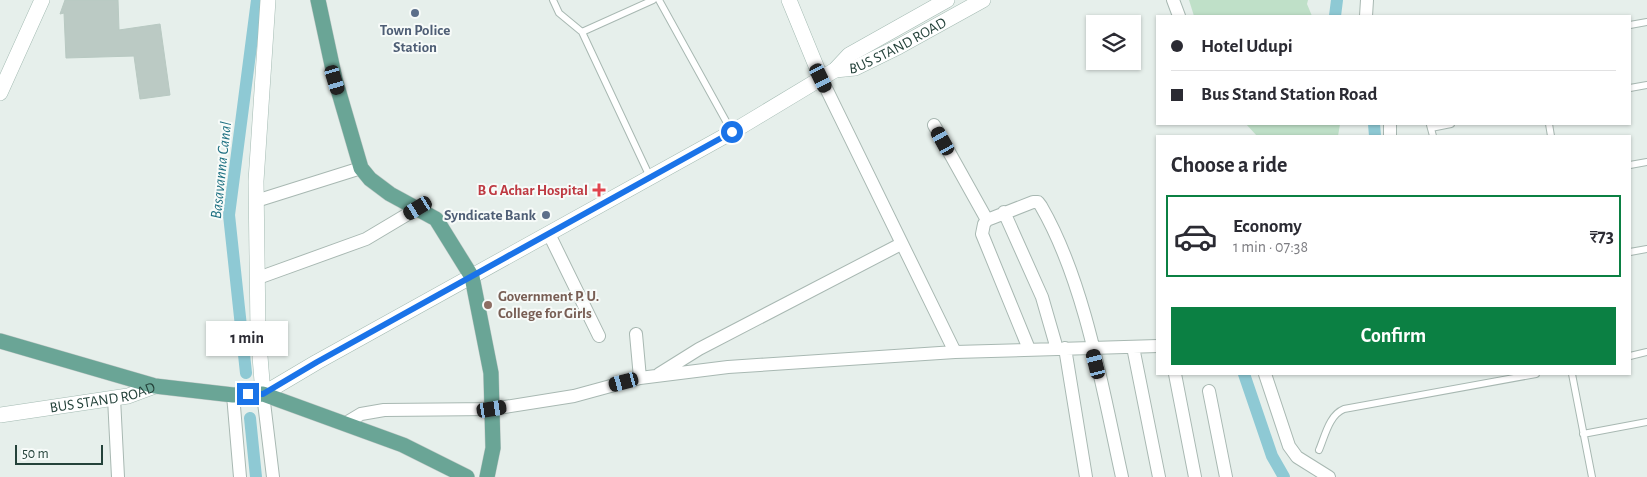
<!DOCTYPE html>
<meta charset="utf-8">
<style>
body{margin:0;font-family:"Alegreya Sans",sans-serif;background:#f2f2f3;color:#2b2b33;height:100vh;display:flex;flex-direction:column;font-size:19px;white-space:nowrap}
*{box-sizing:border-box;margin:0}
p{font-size:16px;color:#7c7c81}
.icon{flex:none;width:28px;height:28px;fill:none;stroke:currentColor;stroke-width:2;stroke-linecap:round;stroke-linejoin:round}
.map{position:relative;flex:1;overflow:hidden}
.panel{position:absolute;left:1156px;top:135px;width:475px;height:240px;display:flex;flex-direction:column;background:#fff;border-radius:0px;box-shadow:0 1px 4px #0004}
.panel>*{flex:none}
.hud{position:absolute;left:1156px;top:15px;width:475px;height:110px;border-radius:0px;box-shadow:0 1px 4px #0004;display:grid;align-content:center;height:110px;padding:0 15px;background:#fff}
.controls{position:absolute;left:1086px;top:15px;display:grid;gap:10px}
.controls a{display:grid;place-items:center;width:55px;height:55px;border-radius:0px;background:#fff;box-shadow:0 1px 4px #0004;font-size:25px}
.scale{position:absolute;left:15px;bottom:12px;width:88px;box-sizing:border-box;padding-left:5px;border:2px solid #24423a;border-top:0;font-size:14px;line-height:18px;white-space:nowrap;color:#24423a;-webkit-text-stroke:4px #f7fbf9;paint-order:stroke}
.end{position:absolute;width:22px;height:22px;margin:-11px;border:6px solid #1a73e8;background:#fff;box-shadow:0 0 0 2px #fff}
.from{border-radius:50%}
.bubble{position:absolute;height:35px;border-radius:0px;background:#fff;box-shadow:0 1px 4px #0004;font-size:16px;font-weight:600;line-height:35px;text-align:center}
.car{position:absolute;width:15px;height:30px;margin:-15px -8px;border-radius:6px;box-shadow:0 0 4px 1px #0007;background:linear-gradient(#222 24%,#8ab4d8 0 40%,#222 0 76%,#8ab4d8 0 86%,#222 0)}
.hud b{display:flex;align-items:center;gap:18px;height:48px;font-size:19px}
.hud b+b{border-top:1px solid #e1e1e2}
.hud i{width:12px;height:12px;background:#2b2b33}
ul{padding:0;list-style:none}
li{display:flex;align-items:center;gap:15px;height:82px;margin:0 10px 8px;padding:0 5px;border:2px solid transparent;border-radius:0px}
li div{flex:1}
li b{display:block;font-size:19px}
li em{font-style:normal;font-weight:600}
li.selected{border-color:#0b8043}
li>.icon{width:45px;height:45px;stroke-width:1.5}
h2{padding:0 15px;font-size:22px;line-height:60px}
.action{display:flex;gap:10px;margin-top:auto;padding:10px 15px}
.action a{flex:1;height:58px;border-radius:0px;background:#0b8043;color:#fff;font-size:20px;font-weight:600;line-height:58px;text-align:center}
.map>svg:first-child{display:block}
</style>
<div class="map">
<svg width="1647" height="477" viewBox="0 0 1647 477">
<rect width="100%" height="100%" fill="#e6efeb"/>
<!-- green -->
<path fill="#bfe0c8" d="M 1189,0 L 1308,0 L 1307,4 L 1312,16 L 1194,16 Z
M 1246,124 L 1340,124 L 1338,136 L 1257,136 Z"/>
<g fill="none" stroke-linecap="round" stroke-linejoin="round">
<!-- canal -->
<path stroke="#8ec9d4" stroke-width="12" d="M 1335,16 L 1337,0
M 1374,124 L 1375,136
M 246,373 L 229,215 L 257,0
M 1244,374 L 1272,456 L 1284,477
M 250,418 L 256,477"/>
</g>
<!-- building -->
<path fill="#bbcac4" stroke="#b8c9c2" d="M 65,0 L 118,0 L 119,30 L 160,24 L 170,95 L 140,99 L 134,56 L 66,58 L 64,13 L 60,14 Z"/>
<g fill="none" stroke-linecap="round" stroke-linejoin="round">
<defs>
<path id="lane" d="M 553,0 L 559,13 L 582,32
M 659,0 L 732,132
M 1630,25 L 1647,22
M 1630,88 L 1647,85
M 1549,124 L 1551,136
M 1430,125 L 1433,136
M 1431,128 L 1451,124
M 1630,165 L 1647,162
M 650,177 L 582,32 L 653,0
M 1630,252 L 1647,249
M 1630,356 L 1647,352
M 1572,374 L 1592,477
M 1583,434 L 1647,422
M 1319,450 C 1325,436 1329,415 1344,409 L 1536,374"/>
<path id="street" d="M 1173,0 L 1179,16
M 1366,16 L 1367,0
M 821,78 L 955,352
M 934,125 L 987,220
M 1390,136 L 1390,124
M 256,201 L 361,168
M 1004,212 L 1042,297 L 1057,349
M 549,234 L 599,336
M 258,278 L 366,239 L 418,208
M 636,334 L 640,378
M 1133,347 L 1159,477
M 1065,348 L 1086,477
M 1029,349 L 982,234 L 984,224 L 987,220 L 1033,202 L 1038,202 L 1041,206 C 1085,282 1103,391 1122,477
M 659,374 L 699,349 L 901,244
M 1175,374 L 1195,477
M 1265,374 L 1289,446 L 1297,457 L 1329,477
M 1209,391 L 1226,477
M 263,394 L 273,477
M 233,395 L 240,477
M 114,398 L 118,477
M 346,423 L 361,414 L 384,410 L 492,409 L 574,396 L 640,378 L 728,367 L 955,352 L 1158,346"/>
<g id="secondary">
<path d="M 268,0 L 256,181 L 258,331 L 263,394 L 317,362 L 732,132 L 835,70 L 849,55 L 947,0"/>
<path d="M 789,0 L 821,78"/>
<path id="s1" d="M 835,70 L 855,68 L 898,47 L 983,0"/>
<path d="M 0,93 L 42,0"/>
<path id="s2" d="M 0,415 L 128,396 L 155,386"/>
</g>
<path id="primary" d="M 318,0 L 335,79 L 361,168 L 370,179 L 390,194 L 436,219 L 472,277 L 491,373 L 493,448 L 487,477
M 0,341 L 155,386 L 233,395 L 263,394 L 403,445 L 467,477"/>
</defs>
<!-- lane casing -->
<use href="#lane" stroke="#a8b8b2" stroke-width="8"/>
<!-- street casing -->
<use href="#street" stroke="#a8b8b2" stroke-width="14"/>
<!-- secondary casing -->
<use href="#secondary" stroke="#a4bbb3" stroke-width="16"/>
<!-- primary casing -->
<use href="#primary" stroke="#c2cac8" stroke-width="16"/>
<!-- lane -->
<use href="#lane" stroke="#fff" stroke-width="6"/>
<!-- street -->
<use href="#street" stroke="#fff" stroke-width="12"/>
<!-- secondary -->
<use href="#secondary" stroke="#fff" stroke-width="15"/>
<!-- primary -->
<use href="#primary" stroke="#6aa596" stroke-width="15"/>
</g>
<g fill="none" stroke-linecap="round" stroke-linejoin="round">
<!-- route -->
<path stroke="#1a73e8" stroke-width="6" d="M 248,394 L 263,394 L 317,362 L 732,132"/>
</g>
<!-- markers -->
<g fill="#5c6f8a" stroke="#f7fbf9" stroke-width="2">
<circle cx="415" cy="13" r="5"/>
<circle cx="546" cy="215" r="5"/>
</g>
<path fill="#e0444e" stroke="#f7fbf9" stroke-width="2" d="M596.5 182.5h5v5h5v5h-5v5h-5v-5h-5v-5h5z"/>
<circle fill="#8d6e63" stroke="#f7fbf9" stroke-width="2" cx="488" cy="305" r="5"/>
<g text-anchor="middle" stroke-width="4" stroke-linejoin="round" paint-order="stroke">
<!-- service labels -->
<g font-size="15" font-weight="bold" fill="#4e5e75" stroke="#f7fbf9">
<text x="415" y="35">Town Police<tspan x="415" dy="17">Station</tspan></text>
<text x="536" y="220" text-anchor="end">Syndicate Bank</text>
</g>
<!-- street labels -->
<g font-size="15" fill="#24423a" stroke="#f7fbf9">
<text dy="5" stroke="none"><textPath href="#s1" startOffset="68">BUS STAND ROAD</textPath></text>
<text dy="5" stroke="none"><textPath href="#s2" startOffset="104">BUS STAND ROAD</textPath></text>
</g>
<!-- health labels -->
<g font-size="15" font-weight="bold" fill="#be3a42" stroke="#f7fbf9" text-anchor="end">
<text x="588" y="195">B G Achar Hospital</text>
</g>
<!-- education labels -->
<g font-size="15" font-weight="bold" fill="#785e54" stroke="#f7fbf9" text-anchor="start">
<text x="498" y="301">Government P. U.<tspan x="498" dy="17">College for Girls</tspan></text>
</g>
<!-- water labels -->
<g font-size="16" font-style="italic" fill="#1c6f80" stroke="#f7fbf9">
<text transform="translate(220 170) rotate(-84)" y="6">Basavanna Canal</text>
</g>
</g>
</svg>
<div class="controls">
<a><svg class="icon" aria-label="layers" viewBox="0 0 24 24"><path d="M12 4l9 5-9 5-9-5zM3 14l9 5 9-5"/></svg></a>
</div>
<div class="scale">50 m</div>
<i class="end from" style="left:732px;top:132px"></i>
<i class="end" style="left:248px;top:394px"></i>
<div class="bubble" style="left:206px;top:321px;width:82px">1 min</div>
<i class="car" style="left:821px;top:78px;rotate:154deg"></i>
<i class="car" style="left:335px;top:80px;rotate:163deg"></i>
<i class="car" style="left:943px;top:141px;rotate:331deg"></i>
<i class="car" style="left:418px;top:208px;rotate:239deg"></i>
<i class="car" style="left:1096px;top:364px;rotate:346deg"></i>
<i class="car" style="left:624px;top:382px;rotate:255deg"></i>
<i class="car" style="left:492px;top:409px;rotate:81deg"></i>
<div class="hud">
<b><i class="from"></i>Hotel Udupi</b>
<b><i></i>Bus Stand Station Road</b>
</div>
<section class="panel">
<h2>Choose a ride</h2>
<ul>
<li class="selected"><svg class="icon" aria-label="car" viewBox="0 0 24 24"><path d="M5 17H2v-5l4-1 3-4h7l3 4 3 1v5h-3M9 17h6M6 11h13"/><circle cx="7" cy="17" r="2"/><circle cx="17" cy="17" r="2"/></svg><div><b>Economy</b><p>1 min · 07:38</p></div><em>₹73</em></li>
</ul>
<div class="action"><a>Confirm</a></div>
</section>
</div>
